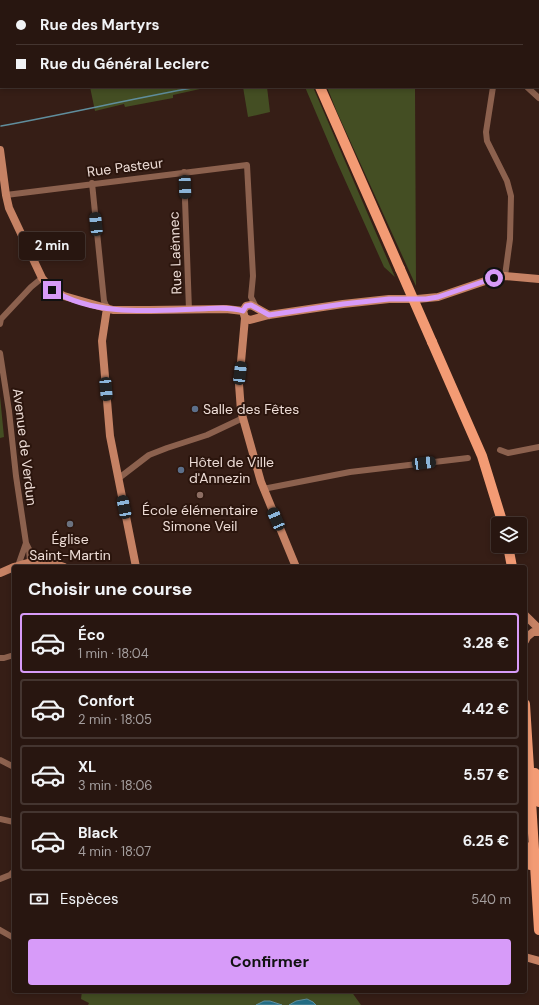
<!DOCTYPE html>
<html lang="fr">
<meta charset="utf-8">
<style>
body{margin:0;font-family:"DM Sans",sans-serif;background:#301f19;color:#f1f3f6;height:100vh;display:flex;flex-direction:column;font-size:15px;white-space:nowrap}
*{box-sizing:border-box;margin:0}
p{font-size:13px;color:#a59f9f}
.icon{flex:none;width:22px;height:22px;fill:none;stroke:currentColor;stroke-width:2;stroke-linecap:round;stroke-linejoin:round}
.map{position:relative;flex:1;overflow:hidden}
.details{position:absolute;left:12px;top:565px;width:515px;height:428px;display:flex;flex-direction:column;background:#281610;border-radius:4px;box-shadow:0 2px 6px #0003,0 0 0 1px #443530}
.details>*{flex:none}
.guide{position:absolute;left:0px;top:0px;width:539px;height:88px;box-shadow:0 2px 6px #0003,0 0 0 1px #443530;display:grid;align-content:center;height:88px;padding:0 16px;background:#281610}
.buttons{position:absolute;left:491px;top:517px;display:grid;gap:8px}
.buttons a{display:grid;place-items:center;width:36px;height:36px;border-radius:4px;background:#281610;box-shadow:0 2px 6px #0003,0 0 0 1px #443530;font-size:20px}
.end{position:absolute;width:18px;height:18px;margin:-9px;border:5px solid #d79bf9;background:#111;box-shadow:0 0 0 2px #111}
.from{border-radius:50%}
.bubble{position:absolute;height:28px;border-radius:4px;background:#281610;box-shadow:0 2px 6px #0003,0 0 0 1px #443530;font-size:13px;font-weight:700;line-height:28px;text-align:center}
.car{position:absolute;width:12px;height:24px;margin:-12px -6px;border-radius:5px;box-shadow:0 0 3px 1px #0007;background:linear-gradient(#222 24%,#8ab4d8 0 40%,#222 0 76%,#8ab4d8 0 86%,#222 0)}
.guide b{display:flex;align-items:center;gap:14px;height:38px;font-size:15px}
.guide b+b{border-top:1px solid #443530}
.guide i{width:10px;height:10px;background:#f1f3f6}
ul{padding:0;list-style:none}
li{display:flex;align-items:center;gap:12px;height:60px;margin:0 8px 6px;padding:0 8px;border:2px solid #443530;border-radius:4px}
li div{flex:1}
li b{display:block;font-size:15px}
li em{font-style:normal;font-weight:700}
li.on{border-color:#d79bf9}
li>.icon{width:36px;height:36px;stroke-width:1.5}
h2{padding:0 16px;font-size:18px;line-height:48px}
.pay{display:flex;align-items:center;gap:10px;height:44px;padding:0 16px;font-size:15px}
.pay p{margin-inline-start:auto}
.cta{display:flex;gap:8px;margin-top:auto;padding:8px 16px}
.cta a{flex:1;height:46px;border-radius:4px;background:#d79bf9;color:#111;font-size:16px;font-weight:700;line-height:46px;text-align:center}
.map>svg:first-child{display:block}
</style>
<div class="map">
<svg width="539" height="1005" viewBox="0 0 539 1005">
<rect width="100%" height="100%" fill="#361e16"/>
<!-- green -->
<path fill="#444e23" d="M 85,0 L 285,0 L 285,1 L 84,1 Z
M 449,0 L 539,0 L 539,27 L 538,27 L 538,1 Z
M 90,87 L 209,87 L 173,95 L 173,98 L 125,107 L 124,104 L 95,111 Z
M 243,87 L 267,87 L 270,112 L 248,117 Z
M 305,87 L 313,87 L 395,277 L 384,267 L 336,160 Z
M 327,87 L 415,87 L 416,286 L 337,112 Z
M 0,396 L 4,437 L 0,438 Z
M 82,991 L 351,991 L 361,1005 L 88,1005 L 89,1003 L 81,999 Z"/>
<!-- water -->
<path fill="#236d84" stroke="#608e9d" d="M 384,0 L 449,0 L 450,1 L 384,1 Z
M 307,999 L 313,1002 L 316,1005 L 289,1005 L 296,1001 Z
M 264,1001 L 270,1001 L 282,1005 L 256,1005 Z"/>
<g fill="none" stroke-linecap="round" stroke-linejoin="round">
<!-- stream -->
<path stroke="#608e9d" stroke-width="1.5" d="M 88,1 L 89,0
M 538,14 L 539,14
M 0,38 L 1,38
M 1,126 C 66,114 131,99 197,87"/>
<!-- river -->
<path stroke="#236d84" stroke-width="10" d="M 100,1 L 101,0
M 0,57 L 1,57"/>
<!-- street -->
<path stroke="#8c614e" stroke-width="6" d="M 82,1 L 83,0
M 0,34 L 1,34
M 493,87 L 486,132 L 487,141 L 507,181 L 511,196 L 510,239 L 505,276
M 527,87 L 539,98
M 184,172 L 189,310
M 92,183 L 104,301 L 107,308
M 6,195 L 247,165 L 253,276 L 251,297 L 256,307
M 0,324 L 1,319 L 31,287 L 42,278
M 0,353 L 9,411 L 16,476 L 26,543 L 29,549 L 30,562
M 500,450 L 508,453 L 539,447
M 119,478 L 149,455 L 167,448 L 207,435 L 243,418
M 263,489 L 350,472 L 468,458
M 18,566 L 26,543
M 0,658 L 4,658 L 14,655
M 0,760 L 14,767
M 0,819 L 14,822
M 0,879 L 10,875 L 14,871
M 0,930 L 14,938"/>
<!-- secondary -->
<path stroke="#c68264" stroke-width="8" d="M 0,150 L 6,195 L 9,208 L 42,278 L 52,290 L 64,296 L 113,310 L 149,310 L 226,309 L 243,311
M 107,308 L 102,341 L 110,436 L 136,567
M 269,315 L 251,305 L 246,306 L 243,311 L 245,318 L 250,320 L 269,315 L 343,304 L 389,299 L 417,299 L 438,297 L 494,278 L 505,276 L 539,279
M 245,318 L 239,384 L 241,411 L 261,482 L 296,567
M 15,567 C 32,560 47,560 64,567
M 0,573 L 14,567
M 525,615 L 539,629
M 525,641 L 527,637 L 533,632 L 539,632
M 525,957 L 539,961"/>
<!-- primary -->
<path stroke="#f39b74" stroke-width="10" d="M 291,0 L 291,1
M 320,87 L 400,269
M 432,342 L 482,456 L 503,524
M 508,546 L 512,567
M 525,704 L 539,930
M 535,773 L 539,802
M 525,846 L 530,865"/>
<!-- primary-bridge -->
<path stroke="#f39b74" stroke-width="10" d="M 400,269 L 432,342"/>
</g>
<g fill="none" stroke-linecap="round" stroke-linejoin="round">
<!-- route -->
<path stroke="#d79bf9" stroke-width="5" d="M 52,290 C 94,316 149,311 197,309 C 211,309 229,306 243,311 L 246,306 L 251,305 L 269,315 L 343,304 L 389,299 L 426,299 L 438,297 L 494,278"/>
</g>
<!-- markers -->
<g fill="#5c6f8a" stroke="#2b150d" stroke-width="1.5">
<circle cx="195" cy="409" r="4"/>
<circle cx="181" cy="470" r="4"/>
</g>
<circle fill="#8d6e63" stroke="#2b150d" stroke-width="1.5" cx="200" cy="495" r="4"/>
<circle fill="#6b7280" stroke="#2b150d" stroke-width="1.5" cx="70" cy="524" r="4"/>
<g text-anchor="middle" stroke-width="4" stroke-linejoin="round" paint-order="stroke">
<!-- street labels -->
<g font-size="14" fill="#eddcd6" stroke="#2b150d">
<text transform="translate(125 167) rotate(-7)" y="5">Rue Pasteur</text>
<text transform="translate(175 253) rotate(-92)" y="5">Rue Laënnec</text>
<text transform="translate(25 447) rotate(83)" y="5">Avenue de Verdun</text>
</g>
<!-- poi labels -->
<g font-size="14" fill="#eddcd6" stroke="#2b150d" text-anchor="start">
<text x="203" y="414">Salle des Fêtes</text>
<text x="189" y="467">Hôtel de Ville<tspan x="189" dy="16">d'Annezin</tspan></text>
<text x="200" y="515" text-anchor="middle">École élémentaire<tspan x="200" dy="16">Simone Veil</tspan></text>
<text x="70" y="544" text-anchor="middle">Église<tspan x="70" dy="16">Saint-Martin</tspan></text>
</g>
</g>
</svg>
<div class="buttons">
<a><svg class="icon" aria-label="layers" viewBox="0 0 24 24"><path d="M12 4l9 5-9 5-9-5zM3 14l9 5 9-5"/></svg></a>
</div>
<i class="end from" style="left:494px;top:278px"></i>
<i class="end" style="left:52px;top:290px"></i>
<div class="bubble" style="left:19px;top:232px;width:66px">2 min</div>
<i class="car" style="left:185px;top:187px;rotate:178deg"></i>
<i class="car" style="left:96px;top:224px;rotate:354deg"></i>
<i class="car" style="left:240px;top:373px;rotate:7deg"></i>
<i class="car" style="left:106px;top:389px;rotate:175deg"></i>
<i class="car" style="left:424px;top:463px;rotate:83deg"></i>
<i class="car" style="left:124px;top:507px;rotate:349deg"></i>
<i class="car" style="left:276px;top:519px;rotate:337deg"></i>
<div class="guide">
<b><i class="from"></i>Rue des Martyrs</b>
<b><i></i>Rue du Général Leclerc</b>
</div>
<section class="details">
<h2>Choisir une course</h2>
<ul>
<li class="on"><svg class="icon" aria-label="car" viewBox="0 0 24 24"><path d="M5 17H2v-5l4-1 3-4h7l3 4 3 1v5h-3M9 17h6M6 11h13"/><circle cx="7" cy="17" r="2"/><circle cx="17" cy="17" r="2"/></svg><div><b>Éco</b><p>1 min · 18:04</p></div><em>3.28 €</em></li>
<li><svg class="icon" aria-label="car" viewBox="0 0 24 24"><path d="M5 17H2v-5l4-1 3-4h7l3 4 3 1v5h-3M9 17h6M6 11h13"/><circle cx="7" cy="17" r="2"/><circle cx="17" cy="17" r="2"/></svg><div><b>Confort</b><p>2 min · 18:05</p></div><em>4.42 €</em></li>
<li><svg class="icon" aria-label="car" viewBox="0 0 24 24"><path d="M5 17H2v-5l4-1 3-4h7l3 4 3 1v5h-3M9 17h6M6 11h13"/><circle cx="7" cy="17" r="2"/><circle cx="17" cy="17" r="2"/></svg><div><b>XL</b><p>3 min · 18:06</p></div><em>5.57 €</em></li>
<li><svg class="icon" aria-label="car" viewBox="0 0 24 24"><path d="M5 17H2v-5l4-1 3-4h7l3 4 3 1v5h-3M9 17h6M6 11h13"/><circle cx="7" cy="17" r="2"/><circle cx="17" cy="17" r="2"/></svg><div><b>Black</b><p>4 min · 18:07</p></div><em>6.25 €</em></li>
</ul>
<div class="pay"><svg class="icon" aria-label="cash" viewBox="0 0 24 24"><path d="M3 7h18v10H3z"/><circle cx="12" cy="12" r="2"/></svg>Espèces<p>540 m</p></div>
<div class="cta"><a>Confirmer</a></div>
</section>
</div>
